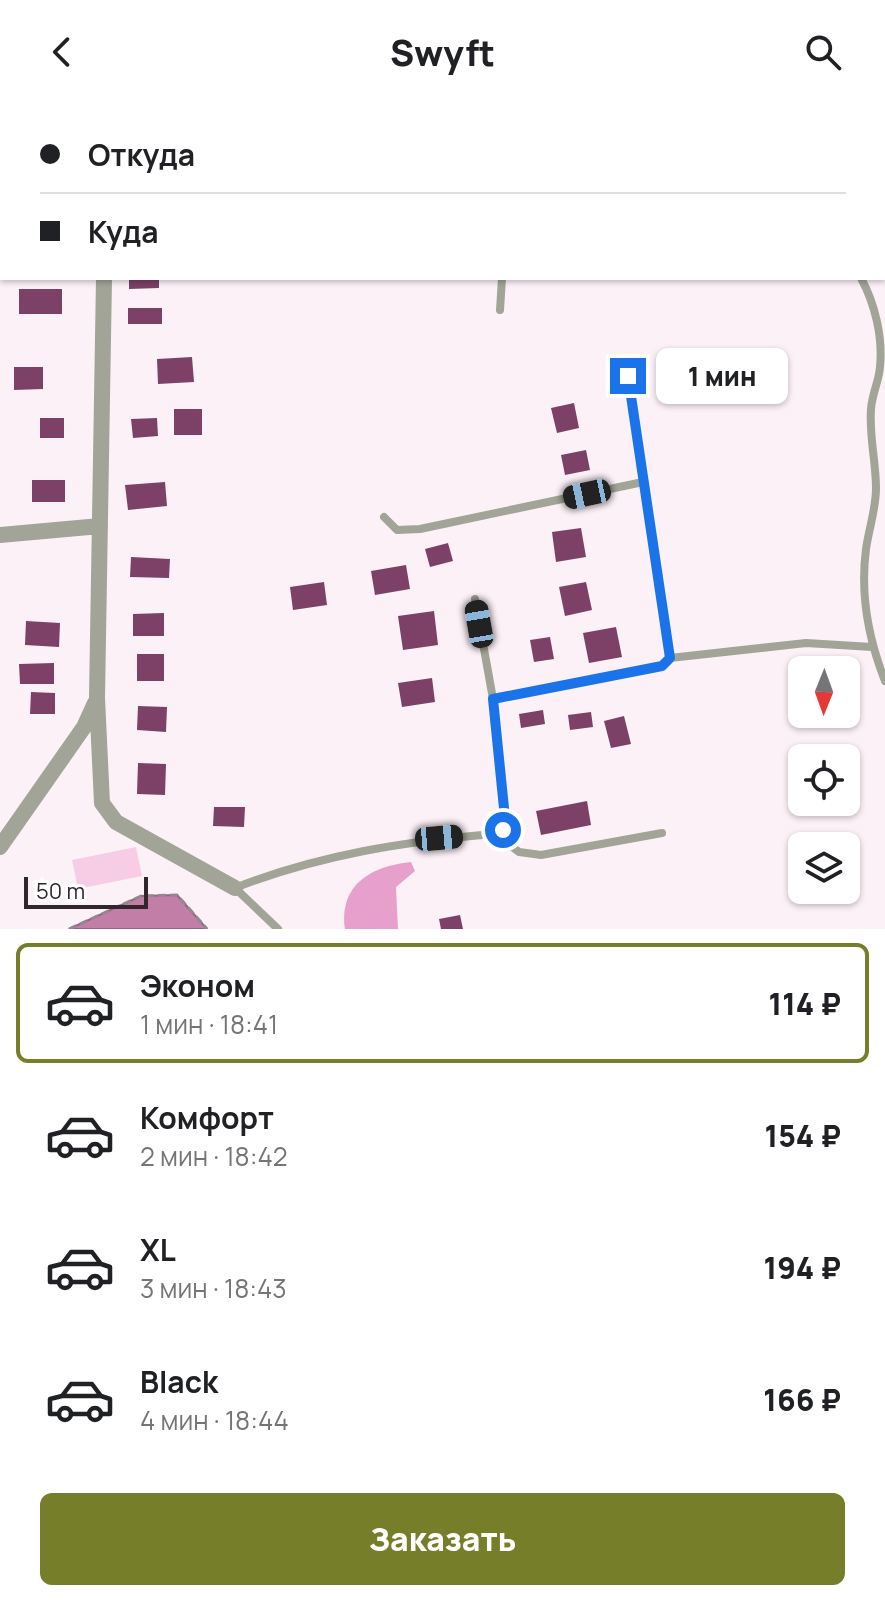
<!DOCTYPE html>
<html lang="ru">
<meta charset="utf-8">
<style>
body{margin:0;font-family:Manrope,sans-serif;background:#f6f6f6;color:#202124;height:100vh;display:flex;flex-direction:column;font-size:30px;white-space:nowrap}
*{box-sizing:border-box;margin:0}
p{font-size:26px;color:#757577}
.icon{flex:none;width:44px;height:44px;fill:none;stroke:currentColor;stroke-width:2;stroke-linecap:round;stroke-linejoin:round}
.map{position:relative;height:825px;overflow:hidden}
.sheet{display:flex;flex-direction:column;background:#fff;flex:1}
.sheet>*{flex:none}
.banner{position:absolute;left:0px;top:0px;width:886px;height:176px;box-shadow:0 2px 6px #0004;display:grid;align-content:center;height:176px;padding:0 40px;background:#fff}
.needle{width:52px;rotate:181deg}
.tools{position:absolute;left:788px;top:552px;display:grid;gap:16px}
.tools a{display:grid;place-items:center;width:72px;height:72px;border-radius:12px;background:#fff;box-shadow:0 2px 6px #0004;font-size:40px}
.scale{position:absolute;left:24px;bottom:20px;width:124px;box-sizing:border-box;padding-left:8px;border:4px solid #31262c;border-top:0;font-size:22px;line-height:28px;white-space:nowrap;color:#31262c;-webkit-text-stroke:6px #fff;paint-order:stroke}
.end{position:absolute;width:36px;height:36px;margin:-18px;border:10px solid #1a73e8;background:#fff;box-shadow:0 0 0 4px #fff}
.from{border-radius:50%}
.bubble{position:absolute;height:56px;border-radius:12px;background:#fff;box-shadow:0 2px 6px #0004;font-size:26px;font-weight:800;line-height:56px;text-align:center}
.car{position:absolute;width:24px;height:48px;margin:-24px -12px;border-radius:10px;box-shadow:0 0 6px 2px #0007;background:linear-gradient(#222 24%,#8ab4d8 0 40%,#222 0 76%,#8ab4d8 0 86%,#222 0)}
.banner b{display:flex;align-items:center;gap:28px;height:76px;font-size:30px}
.banner b+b{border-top:2px solid #e0e0e0}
.banner i{width:20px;height:20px;background:#202124}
ul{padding:14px 0 0;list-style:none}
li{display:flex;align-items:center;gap:24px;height:120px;margin:0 16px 12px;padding:0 24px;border:4px solid transparent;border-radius:12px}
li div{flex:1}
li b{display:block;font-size:30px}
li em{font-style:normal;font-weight:800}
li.active{border-color:#777e29}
li>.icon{width:72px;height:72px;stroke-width:1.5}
.button{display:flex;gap:16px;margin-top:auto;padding:16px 40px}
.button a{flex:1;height:92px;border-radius:12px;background:#777e29;color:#fff;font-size:32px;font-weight:800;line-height:92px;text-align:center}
header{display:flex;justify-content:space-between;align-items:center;height:104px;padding:0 40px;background:#fff;font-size:36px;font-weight:800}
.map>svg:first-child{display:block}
</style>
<header><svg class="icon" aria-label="back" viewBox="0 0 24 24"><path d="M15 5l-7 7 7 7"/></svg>Swyft<svg class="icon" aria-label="search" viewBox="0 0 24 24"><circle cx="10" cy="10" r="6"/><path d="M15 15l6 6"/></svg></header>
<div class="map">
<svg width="885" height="825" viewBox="0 0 885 825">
<rect width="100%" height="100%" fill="#fcf1f7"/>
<!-- green -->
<path fill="#f7cde5" d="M 136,743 L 142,772 L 78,785 L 72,756 Z"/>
<!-- forest -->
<path fill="#e7a0cb" d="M 411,758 L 415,767 L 396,783 L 398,825 L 345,825 C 339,780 372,762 411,758 Z"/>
<!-- water -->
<path fill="#c27ea7" stroke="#966482" stroke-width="2" d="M 177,791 L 207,825 L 69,825 L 141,792 Z"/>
<!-- building -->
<path fill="#7d4067" d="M 129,174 L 159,174 L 159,184 L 129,185 Z
M 19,185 L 62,185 L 62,210 L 19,210 Z
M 128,204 L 162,204 L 162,220 L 128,220 Z
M 192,253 L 194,278 L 158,280 L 157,255 Z
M 14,263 L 43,263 L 43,285 L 14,286 Z
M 574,299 L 579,324 L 557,329 L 551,304 Z
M 174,305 L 202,305 L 202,331 L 174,331 Z
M 40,314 L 64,314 L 64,334 L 40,334 Z
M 157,314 L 158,332 L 133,334 L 131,315 Z
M 586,346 L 590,366 L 565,371 L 561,351 Z
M 32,376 L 65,376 L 65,398 L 32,398 Z
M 165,378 L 167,402 L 128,406 L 125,381 Z
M 581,424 L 586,453 L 556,458 L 552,428 Z
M 448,439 L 453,457 L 430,463 L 425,445 Z
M 131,453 L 170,455 L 169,474 L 130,473 Z
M 406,461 L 410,485 L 375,491 L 371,467 Z
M 324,478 L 327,501 L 293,506 L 290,483 Z
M 586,478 L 592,506 L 565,512 L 559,483 Z
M 434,507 L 438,541 L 403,546 L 398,512 Z
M 164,509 L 164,532 L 133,532 L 133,510 Z
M 26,517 L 60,519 L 59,543 L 25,541 Z
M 616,523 L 622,553 L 589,559 L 583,529 Z
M 550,533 L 554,555 L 534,558 L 530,536 Z
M 137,550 L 164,550 L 164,577 L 137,577 Z
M 54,559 L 54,580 L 20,580 L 19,560 Z
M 432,574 L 435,598 L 402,603 L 398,579 Z
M 31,588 L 55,589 L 55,610 L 30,610 Z
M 138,602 L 167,603 L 166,628 L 137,626 Z
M 543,606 L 545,620 L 521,624 L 519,610 Z
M 591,608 L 593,623 L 570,626 L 568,611 Z
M 624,612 L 631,640 L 611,644 L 604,617 Z
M 138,659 L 166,660 L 165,691 L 137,690 Z
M 587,697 L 591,721 L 541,731 L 536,707 Z
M 214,703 L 245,703 L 244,723 L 213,722 Z
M 460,811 L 463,825 L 441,825 L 439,815 Z"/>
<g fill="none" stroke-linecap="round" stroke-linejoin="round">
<!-- path -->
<path stroke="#93888e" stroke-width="3" stroke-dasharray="8 4" stroke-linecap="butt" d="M 69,825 L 141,792 L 177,791 L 207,825"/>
<!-- lane -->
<path stroke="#a2a498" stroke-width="8" d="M 406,0 L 406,2
M 767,0 L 769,2
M 512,2 L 513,0
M 861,174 C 875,200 883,233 880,263 C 879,277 872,290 871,305 C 869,332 876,358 876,384 C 876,405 869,424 866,445 C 860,491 868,534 885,577
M 500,206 L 502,174
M 384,413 L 397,426 L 420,425 L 643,378
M 670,554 L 806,539 L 872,543
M 493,595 L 662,562 L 670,554 L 628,272
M 495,730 L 519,748 L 541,751 L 662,729
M 278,825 L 235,784 C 318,751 406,737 495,730 L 503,726 L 505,714 L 493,595 L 475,495"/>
<!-- street -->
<path stroke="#a2a498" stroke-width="16" d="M 113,2 L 113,0
M 104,174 L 97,594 L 102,699 L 116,718 L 235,784
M 0,431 L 100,422
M 0,743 L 84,623 L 95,599"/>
</g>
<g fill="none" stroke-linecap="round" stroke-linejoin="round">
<!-- route -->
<path stroke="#1a73e8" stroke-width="10" d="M 503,726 L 505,714 L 493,595 L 662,562 L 670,554 L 628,272"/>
</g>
</svg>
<div class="tools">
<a><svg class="needle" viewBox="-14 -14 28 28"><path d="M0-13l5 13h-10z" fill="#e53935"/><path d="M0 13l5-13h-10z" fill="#757577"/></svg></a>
<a><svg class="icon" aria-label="locate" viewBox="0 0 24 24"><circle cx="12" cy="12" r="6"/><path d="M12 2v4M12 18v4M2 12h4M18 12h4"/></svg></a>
<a><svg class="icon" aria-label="layers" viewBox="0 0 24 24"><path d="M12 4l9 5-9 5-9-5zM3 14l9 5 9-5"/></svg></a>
</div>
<div class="scale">50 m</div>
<i class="end from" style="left:503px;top:726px"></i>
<i class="end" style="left:628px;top:272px"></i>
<div class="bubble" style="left:656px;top:244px;width:132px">1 мин</div>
<i class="car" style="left:587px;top:390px;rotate:258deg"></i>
<i class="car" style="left:479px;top:520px;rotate:350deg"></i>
<i class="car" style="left:439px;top:734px;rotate:85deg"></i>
<div class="banner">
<b><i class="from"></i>Откуда</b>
<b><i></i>Куда</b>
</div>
</div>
<section class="sheet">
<ul>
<li class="active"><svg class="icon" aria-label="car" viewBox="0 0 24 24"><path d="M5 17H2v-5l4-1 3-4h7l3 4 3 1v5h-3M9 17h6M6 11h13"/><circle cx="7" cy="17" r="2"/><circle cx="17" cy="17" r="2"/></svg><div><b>Эконом</b><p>1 мин · 18:41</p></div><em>114 ₽</em></li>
<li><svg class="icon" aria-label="car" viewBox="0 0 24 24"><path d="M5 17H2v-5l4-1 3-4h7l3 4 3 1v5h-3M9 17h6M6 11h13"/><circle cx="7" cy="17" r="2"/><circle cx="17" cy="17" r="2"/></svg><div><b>Комфорт</b><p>2 мин · 18:42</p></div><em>154 ₽</em></li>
<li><svg class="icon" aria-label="car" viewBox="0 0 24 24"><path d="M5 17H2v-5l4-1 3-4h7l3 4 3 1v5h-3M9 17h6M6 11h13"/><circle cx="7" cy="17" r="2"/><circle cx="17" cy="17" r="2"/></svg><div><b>XL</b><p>3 мин · 18:43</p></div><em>194 ₽</em></li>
<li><svg class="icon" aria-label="car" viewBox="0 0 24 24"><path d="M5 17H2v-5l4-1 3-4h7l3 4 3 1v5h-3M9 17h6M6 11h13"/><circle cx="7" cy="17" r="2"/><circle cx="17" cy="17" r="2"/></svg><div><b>Black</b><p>4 мин · 18:44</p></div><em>166 ₽</em></li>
</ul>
<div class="button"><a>Заказать</a></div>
</section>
